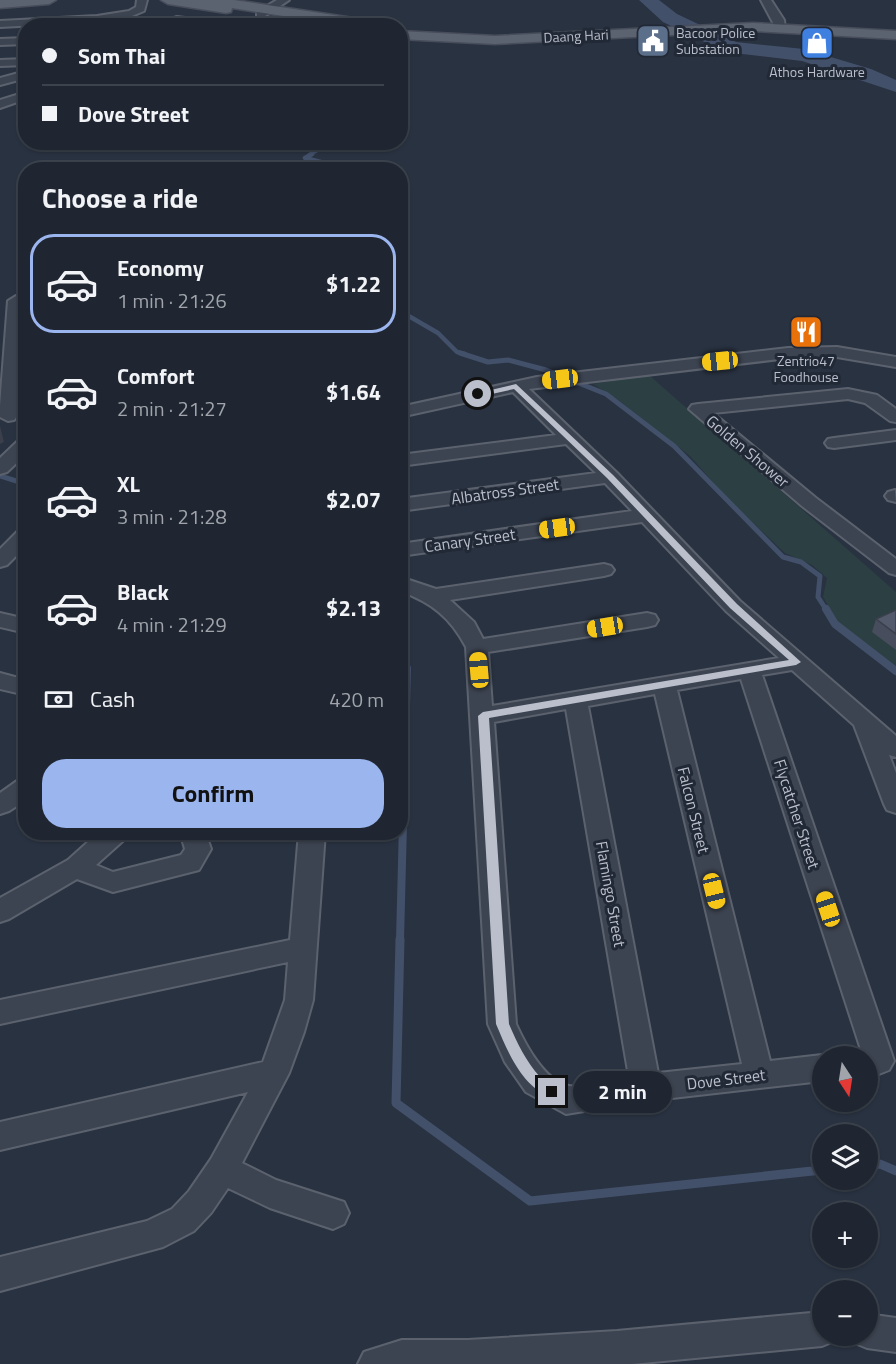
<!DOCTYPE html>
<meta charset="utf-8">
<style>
body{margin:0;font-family:"Titillium Web",sans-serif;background:#272e39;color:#f1f3f6;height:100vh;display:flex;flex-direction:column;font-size:22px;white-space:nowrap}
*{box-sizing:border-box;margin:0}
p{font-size:20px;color:#a1a5ab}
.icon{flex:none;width:33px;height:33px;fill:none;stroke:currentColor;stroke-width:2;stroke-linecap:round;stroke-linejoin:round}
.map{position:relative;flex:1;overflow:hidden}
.details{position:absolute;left:18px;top:162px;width:390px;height:678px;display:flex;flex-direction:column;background:#1f2631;border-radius:24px;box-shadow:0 2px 4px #0004,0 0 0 2px #3c434d}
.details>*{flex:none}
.guide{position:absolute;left:18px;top:18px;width:390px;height:132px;border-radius:24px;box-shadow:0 2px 4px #0004,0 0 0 2px #3c434d;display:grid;align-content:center;height:132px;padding:0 24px;background:#1f2631}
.needle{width:39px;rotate:168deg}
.controls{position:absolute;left:812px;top:1046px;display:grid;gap:12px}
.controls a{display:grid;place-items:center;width:66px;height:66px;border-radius:50%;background:#1f2631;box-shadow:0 2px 4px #0004,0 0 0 2px #3c434d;font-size:30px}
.end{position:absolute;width:27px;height:27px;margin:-14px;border:8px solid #babfcb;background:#111;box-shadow:0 0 0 3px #111}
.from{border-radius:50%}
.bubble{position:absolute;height:42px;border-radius:21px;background:#1f2631;box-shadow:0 2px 4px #0004,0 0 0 2px #3c434d;font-size:20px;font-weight:700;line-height:42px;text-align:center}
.car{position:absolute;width:18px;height:36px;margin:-18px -9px;border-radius:8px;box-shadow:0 0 4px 2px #0007;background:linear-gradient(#f5c518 24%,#345 0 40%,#f5c518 0 76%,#345 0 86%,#f5c518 0)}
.guide b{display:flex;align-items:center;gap:21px;height:57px;font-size:22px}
.guide b+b{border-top:2px solid #3c434d}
.guide i{width:15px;height:15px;background:#f1f3f6}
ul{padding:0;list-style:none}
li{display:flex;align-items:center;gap:18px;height:99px;margin:0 12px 9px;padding:0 12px;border:3px solid transparent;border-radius:24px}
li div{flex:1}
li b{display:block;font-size:22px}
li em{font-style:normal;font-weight:700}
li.active{border-color:#9bb5ef}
li>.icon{width:54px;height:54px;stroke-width:1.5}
h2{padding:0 24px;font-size:27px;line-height:72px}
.pay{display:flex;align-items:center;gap:15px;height:66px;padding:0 24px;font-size:22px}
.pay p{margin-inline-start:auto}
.action{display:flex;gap:12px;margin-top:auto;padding:12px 24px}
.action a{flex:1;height:69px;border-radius:24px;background:#9bb5ef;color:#111;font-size:24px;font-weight:700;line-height:69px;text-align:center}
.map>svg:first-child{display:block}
</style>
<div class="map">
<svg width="896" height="1364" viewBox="0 0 896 1364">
<rect width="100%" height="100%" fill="#293241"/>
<!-- green -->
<path fill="#2c3f43" d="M 649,375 L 896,592 L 896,666 L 839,623 L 823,597 L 827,578 L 812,565 L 785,553 L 726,497 L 690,456 L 617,399 L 593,384 Z"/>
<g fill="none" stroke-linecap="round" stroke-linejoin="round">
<!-- stream-far4 -->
<path stroke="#43506a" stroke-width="4" d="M 309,155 L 321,148 L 324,142"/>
<!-- stream-far3 -->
<path stroke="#43506a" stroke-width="4.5" d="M 312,154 L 305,158 L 336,166 L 339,170
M 400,311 L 438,333 L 457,352 L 465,354"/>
<!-- stream-far2 -->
<path stroke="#43506a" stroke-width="5" d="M 460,353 L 488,362 L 508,360 L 546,370 L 606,394 L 674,446 L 783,557 L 801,562 L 820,576 L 818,597 L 827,611
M 0,476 L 26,484"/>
<!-- stream-far1 -->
<path stroke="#43506a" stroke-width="8" d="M 826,609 L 835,624 L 896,671
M 400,659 L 407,668 L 400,940"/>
<!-- stream -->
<path stroke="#43506a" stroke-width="9" d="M 400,939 L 396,1103 L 530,1201 L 822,1170
M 867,1165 L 880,1164 L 896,1171"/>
<!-- river -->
<path fill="#43506a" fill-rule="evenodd" d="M 639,0 L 659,0 L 677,14 L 736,42 L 804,49 L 871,69 L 896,80 L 896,92 L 802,61 L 725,52 L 663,22 Z"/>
<defs>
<path id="minor" d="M 137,0 L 147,0 L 144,11 L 132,16 L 97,22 L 0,27 L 0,21 L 97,16 L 129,11 L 136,7 Z
M 277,0 L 289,0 L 265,16 L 257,16 L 257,12 Z
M 761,0 L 771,0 L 784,20 L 785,30 L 777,30 Z
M 177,17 L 193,19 L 205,26 L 177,23 L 149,26 Z
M 26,38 L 26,44 L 0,45 L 0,39 Z
M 26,59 L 26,65 L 0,66 L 0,60 Z
M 26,71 L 26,78 L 0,85 L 0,78 Z
M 26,92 L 26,99 L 0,108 L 0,100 Z
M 16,296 L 24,301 L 17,416 L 14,420 L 8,421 L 0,417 L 0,406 L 8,301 Z
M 837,347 L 896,357 L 896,367 L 837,357 L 788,358 L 529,389 L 617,473 L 740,601 L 896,736 L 896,757 L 889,755 L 896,773 L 896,813 L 887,810 L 884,804 L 854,725 L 792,670 L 762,675 L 894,1061 L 889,1070 L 879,1074 L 869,1070 L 867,1056 L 863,1056 L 741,679 L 677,690 L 770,1061 L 822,1055 L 825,1056 L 822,1056 L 822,1081 L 646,1101 L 566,1114 L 526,1092 L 505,1062 L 488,1024 L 466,647 C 450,617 432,603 400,591 L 400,577 L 436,589 L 604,564 L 611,566 L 614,570 L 611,574 L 604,576 L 450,600 L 474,622 L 483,639 L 647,613 L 655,615 L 658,620 L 655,625 L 647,627 L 488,652 L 492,706 L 779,658 L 726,611 L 642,522 L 400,556 L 400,544 L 632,511 L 605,483 L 400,511 L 400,499 L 596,473 L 566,444 L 400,466 L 400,455 L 556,435 L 513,392 L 400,417 L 400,407 L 537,377 L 788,348 ZM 655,694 L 742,1064 L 658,1073 L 588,706 ZM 566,709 L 629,1077 C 616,1079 580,1088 569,1086 C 545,1082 525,1044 516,1024 L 494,722 Z
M 848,389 L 877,395 L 896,409 L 896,422 L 890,421 L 865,403 L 848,399 L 713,413 L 816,498 L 896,559 L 896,575 L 889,573 L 802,506 L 689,409 L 692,405 L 698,404 Z
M 896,430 L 896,440 L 834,448 L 828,447 L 825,443 L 828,439 L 834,438 Z
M 26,438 L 26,454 L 7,472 L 0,474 L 0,458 L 20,439 Z
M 895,490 L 896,502 L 888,500 L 885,496 L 888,492 Z
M 26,528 L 26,546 L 7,565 L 0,567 L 0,549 L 19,530 Z
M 0,613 L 26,619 L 26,633 L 0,627 Z
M 0,673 L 26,680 L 26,695 L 0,689 Z
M 26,778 L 26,800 L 9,811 L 0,814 L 0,793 L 17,781 Z
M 99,832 L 128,832 L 125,839 L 96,865 L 113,872 L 181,855 L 185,849 L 180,832 L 205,832 L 211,849 L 199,870 L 113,892 L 77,879 L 9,919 L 0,922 L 0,898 L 68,860 Z
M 299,832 L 325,832 L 313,1000 L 304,1032 L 289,1073 L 242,1163 L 276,1180 L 344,1202 L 349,1213 L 344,1224 L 333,1229 L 270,1208 L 228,1188 L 211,1213 L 194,1231 L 163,1247 L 0,1291 L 0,1257 L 147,1221 L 172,1209 L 189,1191 L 211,1159 L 248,1092 L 0,1150 L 0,1122 L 263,1062 L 285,1000 L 288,962 L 0,1024 L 0,1000 L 290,940 Z
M 822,1312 L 822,1335 L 837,1335 L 834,1341 L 822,1346 L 632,1364 L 358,1364 L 364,1352 L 402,1340 L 468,1340 L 617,1331 Z
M 867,1314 L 896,1318 L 896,1352 L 867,1348 L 855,1343 L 851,1335 L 867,1335 Z"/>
<path id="major" d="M 0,0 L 56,0 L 49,4 L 0,8 Z
M 161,0 L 234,0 L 380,22 L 387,26 L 349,26 L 232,8 L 231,12 L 226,13 L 168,4 Z
M 753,23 L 896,31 L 896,39 L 753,31 L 495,44 L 400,39 L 400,31 L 495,36 Z"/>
</defs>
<!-- minor casing -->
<use href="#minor" stroke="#5b626e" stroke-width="4"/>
<!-- major casing -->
<use href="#major" stroke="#474d5a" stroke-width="3"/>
<!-- minor -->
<use href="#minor" fill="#3d4451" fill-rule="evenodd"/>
<!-- major -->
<use href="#major" fill="#5c6370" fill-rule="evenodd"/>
</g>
<!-- wall -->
<path fill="#474d5c" d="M 896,610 L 896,650 L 872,632 L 876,619 Z"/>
<!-- shaded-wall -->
<path fill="#3a3f4b" d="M 0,426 L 4,442 L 0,444 Z"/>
<!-- building -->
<path fill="#535a6b" stroke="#3a3f4b" stroke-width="1.5" d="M 896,610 L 896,634 L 876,619 Z"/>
<!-- route -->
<path fill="#babfcb" d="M 516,384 L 613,475 L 737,604 L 801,662 L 796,665 L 489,718 L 509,1024 C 517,1043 526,1061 540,1077 C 546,1083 554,1084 558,1092 L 556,1096 L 552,1098 C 521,1086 508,1052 496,1024 L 478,716 L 483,712 L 789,660 L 730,608 L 607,478 L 514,389 L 478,397 L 474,394 Z"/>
<!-- icons -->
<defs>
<symbol id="civic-square" viewBox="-11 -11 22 22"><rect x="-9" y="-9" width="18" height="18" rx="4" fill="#5c6f8a" stroke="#222936"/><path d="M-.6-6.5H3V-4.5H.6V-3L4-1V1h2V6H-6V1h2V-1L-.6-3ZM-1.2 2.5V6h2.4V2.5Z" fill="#fff"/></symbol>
<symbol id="shop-square" viewBox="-11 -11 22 22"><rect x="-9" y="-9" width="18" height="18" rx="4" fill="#3f7fe0" stroke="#222936"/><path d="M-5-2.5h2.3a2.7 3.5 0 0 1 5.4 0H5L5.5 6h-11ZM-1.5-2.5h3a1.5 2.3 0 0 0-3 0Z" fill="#fff"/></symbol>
<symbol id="restaurant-square" viewBox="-11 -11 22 22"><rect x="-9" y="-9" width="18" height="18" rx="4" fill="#e8710a" stroke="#222936"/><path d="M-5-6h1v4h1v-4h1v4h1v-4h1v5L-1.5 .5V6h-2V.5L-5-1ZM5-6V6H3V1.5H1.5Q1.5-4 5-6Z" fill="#fff"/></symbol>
</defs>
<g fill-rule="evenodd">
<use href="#civic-square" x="634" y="22" width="38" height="38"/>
<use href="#shop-square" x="798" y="24" width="38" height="38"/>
<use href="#restaurant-square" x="787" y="313" width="38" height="38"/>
</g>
<g text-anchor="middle" stroke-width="6" stroke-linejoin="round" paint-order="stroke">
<!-- far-poi labels -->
<g font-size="14" fill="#babfcb" stroke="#222936">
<text x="676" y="38" text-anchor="start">Bacoor Police<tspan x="676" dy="16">Substation</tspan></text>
<text x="817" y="77">Athos Hardware</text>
<text x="806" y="366">Zentrio47<tspan x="806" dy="16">Foodhouse</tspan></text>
</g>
<!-- far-street labels -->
<g font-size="14" fill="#babfcb" stroke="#222936">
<text transform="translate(576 36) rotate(-3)" y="5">Daang Hari</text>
</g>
<!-- street labels -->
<g font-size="16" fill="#babfcb" stroke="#222936">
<text transform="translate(748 451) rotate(40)" y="6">Golden Shower</text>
<text transform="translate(505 491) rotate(-8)" y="6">Albatross Street</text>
<text transform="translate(470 540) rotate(-8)" y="6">Canary Street</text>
<text transform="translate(694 810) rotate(76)" y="6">Falcon Street</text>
<text transform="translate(797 814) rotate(72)" y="6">Flycatcher Street</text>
<text transform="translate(611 894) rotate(80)" y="6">Flamingo Street</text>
<text transform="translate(726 1079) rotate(-7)" y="6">Dove Street</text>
</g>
</g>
</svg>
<div class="controls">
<a><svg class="needle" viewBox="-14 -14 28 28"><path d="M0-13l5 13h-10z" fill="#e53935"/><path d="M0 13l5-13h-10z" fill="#a1a5ab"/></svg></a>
<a><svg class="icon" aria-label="layers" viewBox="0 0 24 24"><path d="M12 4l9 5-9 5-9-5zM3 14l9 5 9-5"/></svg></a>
<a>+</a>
<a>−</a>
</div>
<i class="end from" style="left:478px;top:394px"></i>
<i class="end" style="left:552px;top:1092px"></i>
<div class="bubble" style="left:573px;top:1071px;width:99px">2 min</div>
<i class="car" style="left:720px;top:361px;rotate:264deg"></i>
<i class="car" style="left:560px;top:379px;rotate:263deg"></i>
<i class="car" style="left:557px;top:528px;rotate:262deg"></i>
<i class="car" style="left:605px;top:627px;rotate:261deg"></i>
<i class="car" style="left:479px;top:670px;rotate:355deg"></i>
<i class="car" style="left:714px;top:891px;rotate:166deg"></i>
<i class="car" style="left:828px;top:909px;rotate:342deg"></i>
<div class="guide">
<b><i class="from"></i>Som Thai</b>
<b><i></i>Dove Street</b>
</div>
<section class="details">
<h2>Choose a ride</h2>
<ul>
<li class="active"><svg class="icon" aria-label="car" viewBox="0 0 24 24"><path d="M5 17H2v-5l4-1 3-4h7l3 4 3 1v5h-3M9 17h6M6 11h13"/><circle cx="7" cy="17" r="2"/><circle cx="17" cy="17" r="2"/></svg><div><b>Economy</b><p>1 min · 21:26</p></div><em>$1.22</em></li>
<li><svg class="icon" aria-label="car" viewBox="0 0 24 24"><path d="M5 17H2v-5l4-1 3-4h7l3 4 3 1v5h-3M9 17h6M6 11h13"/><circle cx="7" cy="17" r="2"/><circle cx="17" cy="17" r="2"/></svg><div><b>Comfort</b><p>2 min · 21:27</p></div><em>$1.64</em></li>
<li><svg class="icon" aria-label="car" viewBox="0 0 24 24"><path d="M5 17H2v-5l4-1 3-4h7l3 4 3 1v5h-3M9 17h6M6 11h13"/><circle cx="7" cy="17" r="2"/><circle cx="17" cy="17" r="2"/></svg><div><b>XL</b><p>3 min · 21:28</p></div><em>$2.07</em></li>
<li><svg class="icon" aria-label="car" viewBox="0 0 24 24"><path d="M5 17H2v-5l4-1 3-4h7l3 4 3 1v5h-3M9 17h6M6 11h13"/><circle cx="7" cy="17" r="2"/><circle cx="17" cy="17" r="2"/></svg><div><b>Black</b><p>4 min · 21:29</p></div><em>$2.13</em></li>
</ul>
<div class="pay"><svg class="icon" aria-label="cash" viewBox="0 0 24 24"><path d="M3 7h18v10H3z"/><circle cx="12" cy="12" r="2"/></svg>Cash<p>420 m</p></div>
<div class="action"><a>Confirm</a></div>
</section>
</div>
